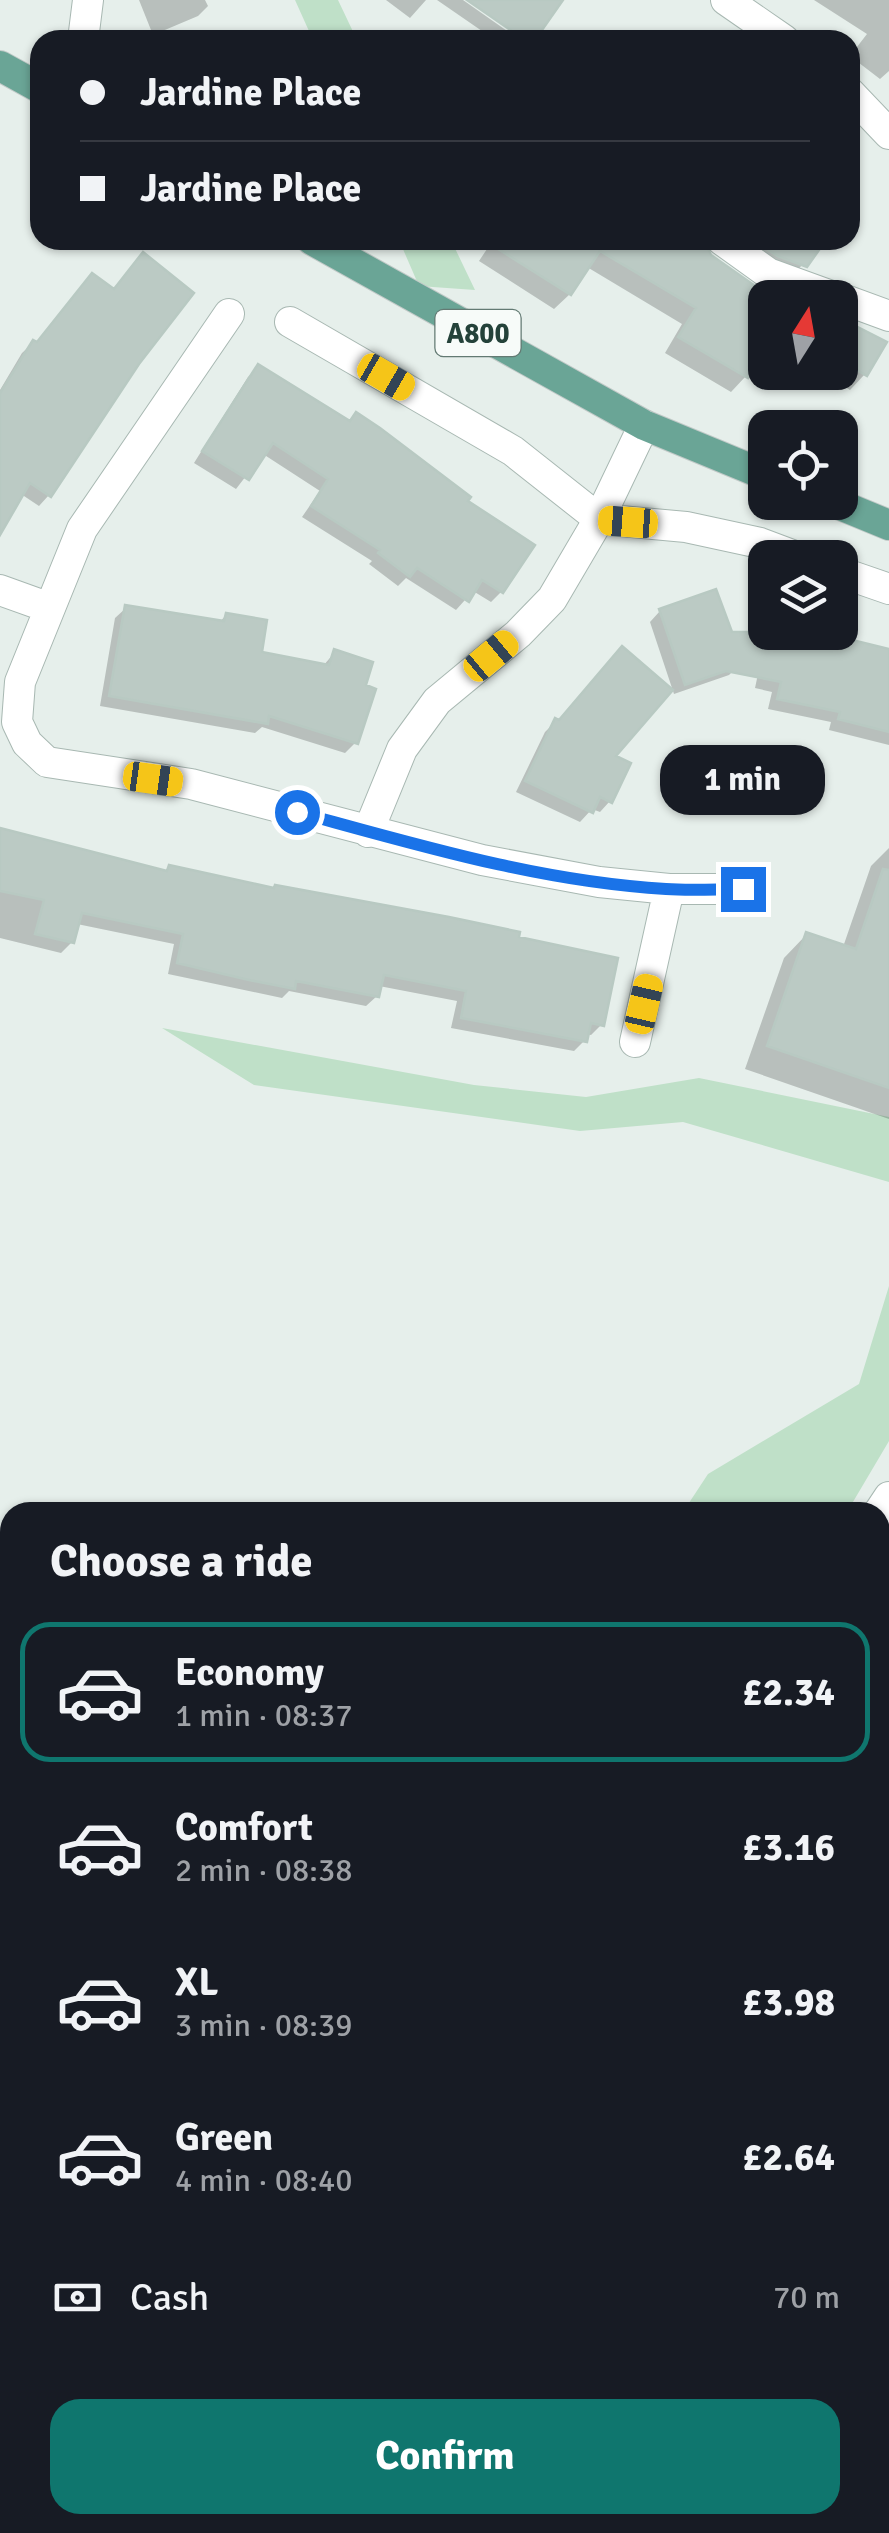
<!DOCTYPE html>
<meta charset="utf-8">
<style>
body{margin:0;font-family:Signika,sans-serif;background:#20242c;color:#f1f3f6;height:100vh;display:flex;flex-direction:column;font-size:38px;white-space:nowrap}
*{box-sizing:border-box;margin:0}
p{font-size:32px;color:#9ea1a6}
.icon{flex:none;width:55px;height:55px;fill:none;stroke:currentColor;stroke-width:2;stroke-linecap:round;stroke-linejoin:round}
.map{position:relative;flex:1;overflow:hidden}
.panel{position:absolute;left:0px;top:1502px;width:890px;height:1032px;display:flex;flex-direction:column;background:#171b24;border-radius:30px 30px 0 0;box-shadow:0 2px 8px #0004}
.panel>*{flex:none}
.hud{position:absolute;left:30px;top:30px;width:830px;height:220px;border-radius:30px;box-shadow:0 2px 8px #0004;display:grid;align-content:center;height:220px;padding:0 50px;background:#171b24}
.needle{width:65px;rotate:11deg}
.tools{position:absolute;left:748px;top:280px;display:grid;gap:20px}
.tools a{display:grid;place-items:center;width:110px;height:110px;border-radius:20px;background:#171b24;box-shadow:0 2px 8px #0004;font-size:50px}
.end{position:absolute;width:45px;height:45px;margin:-22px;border:12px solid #1a73e8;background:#fff;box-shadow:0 0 0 5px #fff}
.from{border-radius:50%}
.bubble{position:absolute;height:70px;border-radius:30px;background:#171b24;box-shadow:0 2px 8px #0004;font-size:32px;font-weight:800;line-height:70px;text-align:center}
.car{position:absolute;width:30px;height:60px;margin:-30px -15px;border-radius:12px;box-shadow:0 0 8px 2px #0007;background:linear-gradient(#f5c518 24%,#345 0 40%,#f5c518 0 76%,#345 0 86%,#f5c518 0)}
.hud b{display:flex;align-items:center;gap:35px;height:95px;font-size:38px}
.hud b+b{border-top:2px solid #363941}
.hud i{width:25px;height:25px;background:#f1f3f6}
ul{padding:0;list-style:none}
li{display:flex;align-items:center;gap:30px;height:140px;margin:0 20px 15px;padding:0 30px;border:5px solid transparent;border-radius:30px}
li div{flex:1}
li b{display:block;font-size:38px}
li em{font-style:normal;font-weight:800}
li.active{border-color:#0f766e}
li>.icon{width:90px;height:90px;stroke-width:1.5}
h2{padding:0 50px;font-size:45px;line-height:120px}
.pay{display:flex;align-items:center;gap:25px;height:110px;padding:0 50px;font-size:38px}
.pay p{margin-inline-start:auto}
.button{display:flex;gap:20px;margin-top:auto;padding:20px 50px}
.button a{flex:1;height:115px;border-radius:30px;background:#0f766e;color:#fff;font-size:40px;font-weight:800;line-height:115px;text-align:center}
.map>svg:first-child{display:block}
</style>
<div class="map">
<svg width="889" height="2533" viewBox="0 0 889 2533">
<rect width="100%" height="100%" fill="#e6efeb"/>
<!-- green -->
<path fill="#bfe0c8" d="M 295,0 L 338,0 L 357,40 L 313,40 Z
M 399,240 L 451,240 L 475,290 L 419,286 Z
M 162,1028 L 474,1085 L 586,1097 L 699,1078 L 889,1117 L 889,1182 L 683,1122 L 580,1131 L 254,1085 Z
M 889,1286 L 889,1441 L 847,1512 L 683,1512 L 708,1474 L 859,1384 Z
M 10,2381 L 10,2525 L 83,2525 L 70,2533 L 0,2533 L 0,2385 Z"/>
<!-- shadow -->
<path fill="#0003" d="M 139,0 L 205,0 L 208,6 L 198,16 L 153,35 Z
M 386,0 L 426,0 L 410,18 Z
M 437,0 L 463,0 L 520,40 L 495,40 Z
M 814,0 L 889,0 L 889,71 L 880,79 L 850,56 L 867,34 Z
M 493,240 L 669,240 L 765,301 L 765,344 L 746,376 L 731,392 L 665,353 L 682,324 L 587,267 L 570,294 L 554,309 L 479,261 Z
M 739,240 L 823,240 L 791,278 Z
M 840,321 L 865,374 L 850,390 L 821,372 L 840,372 Z
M 33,343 L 137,362 L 49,495 L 39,506 L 21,494 L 0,529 L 0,390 L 22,353 Z
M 259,367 L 464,502 L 501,592 L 491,602 L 473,591 L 456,610 L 406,578 L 398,586 L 369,564 L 372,561 L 302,517 L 320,491 L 263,454 L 236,489 L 194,463 L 248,377 Z
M 126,608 L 219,623 L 226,615 L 259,654 L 323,666 L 335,652 L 363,687 L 356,742 L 345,753 L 262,727 L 255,733 L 100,706 L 115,618 Z
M 660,611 L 740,664 L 729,675 L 674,694 L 650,622 Z
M 840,625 L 845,626 L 842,640 L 889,652 L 889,745 L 829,730 L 831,722 L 768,709 L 772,692 L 755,688 L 767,632 L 840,632 Z
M 556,721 L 612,757 L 610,801 L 600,812 L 592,809 L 580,822 L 516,792 L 545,732 Z
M 0,832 L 164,873 L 169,868 L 516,939 L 602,1024 L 591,1035 L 586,1034 L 585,1040 L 574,1051 L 451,1028 L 457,1001 L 379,986 L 377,996 L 366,1006 L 289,991 L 282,998 L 168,974 L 174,944 L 77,924 L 72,942 L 61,953 L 0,938 Z
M 889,848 L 889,1119 L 745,1069 L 784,958 L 807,934 L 843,947 L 871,866 Z
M 880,2516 L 889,2518 L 889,2533 L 797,2533 L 799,2525 L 880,2525 Z
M 681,2525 L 740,2525 L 745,2533 L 668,2533 Z"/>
<!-- building -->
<path fill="#bbcac4" stroke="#b8c9c2" stroke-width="2.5" d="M 467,0 L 563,0 L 535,40 L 525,40 Z
M 484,240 L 704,240 L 711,255 L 758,288 L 781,298 L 765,298 L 765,349 L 748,378 L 678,337 L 696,308 L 600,251 L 571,295 Z
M 754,240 L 826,240 L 807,267 L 777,256 Z
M 143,252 L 194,293 L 139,364 L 51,497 L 30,483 L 0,535 L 0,393 L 33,340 L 37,342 L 92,273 L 114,289 Z
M 840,318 L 887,342 L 867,376 L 840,360 Z
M 258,364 L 350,421 L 356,412 L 380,428 L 471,497 L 468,501 L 535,545 L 503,593 L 482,580 L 469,602 L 417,568 L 410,577 L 378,553 L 380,550 L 311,506 L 328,479 L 273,443 L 249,480 L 202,451 Z
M 716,589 L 732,632 L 846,632 L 844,638 L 889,649 L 889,732 L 838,719 L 840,712 L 777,699 L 781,682 L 726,671 L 685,685 L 659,609 Z
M 125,605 L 224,621 L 226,613 L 267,620 L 262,652 L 329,665 L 334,649 L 373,662 L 366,685 L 376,689 L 358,744 L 269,716 L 268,724 L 109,696 Z
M 622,646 L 673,690 L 616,756 L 631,763 L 612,803 L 600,797 L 593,813 L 525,781 L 555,718 L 559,720 Z
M 0,828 L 167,871 L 169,865 L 274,888 L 275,885 L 449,917 L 520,932 L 519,937 L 618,958 L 604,1026 L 591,1023 L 587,1042 L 461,1018 L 466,991 L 384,975 L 379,997 L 296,981 L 295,989 L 249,980 L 177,963 L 183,934 L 82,913 L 74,943 L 35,934 L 44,900 L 0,891 Z
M 883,869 L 889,870 L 889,1088 L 767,1046 L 806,932 L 856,949 Z"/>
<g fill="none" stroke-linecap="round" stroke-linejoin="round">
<defs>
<path id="minor" d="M 726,0 L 784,40
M 83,40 L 88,0
M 850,93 L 889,134
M 722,240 L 768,273 L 837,298
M 840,298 L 889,316
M 229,314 L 82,529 L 20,682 L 17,722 L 27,743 L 47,762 L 191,784 L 482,860 L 599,882 L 669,889 L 743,889
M 290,322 L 513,451 L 599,519 L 686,527 L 760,543 L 800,558
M 840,572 L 889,589
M 0,590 L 50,608
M 368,832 L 402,749 L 437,701 L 518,634 L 552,599 L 599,519 L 644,425
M 635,1042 L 669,889
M 879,1512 L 889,1497
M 0,1975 L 10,1983
M 880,2437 L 889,2439
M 533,2533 L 534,2525"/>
<path id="major" d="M 0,66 L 40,88
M 312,240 L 644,425 L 765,475
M 833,502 L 889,525"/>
</defs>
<!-- minor casing -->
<use href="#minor" stroke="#a8b8b2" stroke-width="32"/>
<!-- major casing -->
<use href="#major" stroke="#c2cac8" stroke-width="32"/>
<!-- path -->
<path stroke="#86b3a5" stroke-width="6" stroke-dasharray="5 8" stroke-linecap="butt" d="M 0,2500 L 10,2494"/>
<!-- minor -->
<use href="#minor" stroke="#fff" stroke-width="30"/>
<!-- major -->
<use href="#major" stroke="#6aa596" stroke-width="30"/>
</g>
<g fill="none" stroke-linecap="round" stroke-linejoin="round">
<!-- route -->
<path stroke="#1a73e8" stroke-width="12" d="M 297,812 C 418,845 541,882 666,889 C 692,891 718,889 743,889"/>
</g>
<g text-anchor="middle" stroke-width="9" stroke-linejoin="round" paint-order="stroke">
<!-- shield labels -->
<rect fill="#f7fbf9" stroke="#637a73" stroke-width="2.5" x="435.5" y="310" width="85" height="46" rx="8"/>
<g font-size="28" font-weight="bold" fill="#24423a">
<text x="478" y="343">A800</text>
</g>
</g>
</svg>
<div class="tools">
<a><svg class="needle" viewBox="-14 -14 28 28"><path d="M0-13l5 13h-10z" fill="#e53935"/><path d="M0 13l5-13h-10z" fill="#9ea1a6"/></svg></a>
<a><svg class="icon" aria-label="locate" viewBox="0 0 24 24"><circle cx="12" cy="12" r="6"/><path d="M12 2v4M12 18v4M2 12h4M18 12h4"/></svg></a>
<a><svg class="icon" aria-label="layers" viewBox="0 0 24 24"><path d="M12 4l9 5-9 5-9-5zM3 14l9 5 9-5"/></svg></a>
</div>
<i class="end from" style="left:297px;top:812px"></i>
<i class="end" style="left:743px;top:889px"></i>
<div class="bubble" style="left:660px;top:745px;width:165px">1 min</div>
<i class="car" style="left:386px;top:377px;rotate:120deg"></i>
<i class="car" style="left:628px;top:522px;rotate:274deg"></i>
<i class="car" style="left:491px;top:656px;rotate:50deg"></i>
<i class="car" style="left:153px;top:779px;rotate:98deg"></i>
<i class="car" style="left:644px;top:1004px;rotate:13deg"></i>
<div class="hud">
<b><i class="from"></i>Jardine Place</b>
<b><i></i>Jardine Place</b>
</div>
<section class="panel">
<h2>Choose a ride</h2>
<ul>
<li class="active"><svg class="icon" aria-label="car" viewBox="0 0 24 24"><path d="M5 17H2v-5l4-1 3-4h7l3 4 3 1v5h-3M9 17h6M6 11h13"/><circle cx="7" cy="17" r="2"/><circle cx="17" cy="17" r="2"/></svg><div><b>Economy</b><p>1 min · 08:37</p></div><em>£2.34</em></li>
<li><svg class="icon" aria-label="car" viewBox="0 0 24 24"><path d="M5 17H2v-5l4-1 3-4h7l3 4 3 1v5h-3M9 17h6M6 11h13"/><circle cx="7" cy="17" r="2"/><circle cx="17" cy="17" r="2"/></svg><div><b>Comfort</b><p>2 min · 08:38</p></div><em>£3.16</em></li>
<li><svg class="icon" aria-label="car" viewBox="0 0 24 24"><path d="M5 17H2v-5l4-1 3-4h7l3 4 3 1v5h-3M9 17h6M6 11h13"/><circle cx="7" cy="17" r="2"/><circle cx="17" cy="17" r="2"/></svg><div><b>XL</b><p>3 min · 08:39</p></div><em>£3.98</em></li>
<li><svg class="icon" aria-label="car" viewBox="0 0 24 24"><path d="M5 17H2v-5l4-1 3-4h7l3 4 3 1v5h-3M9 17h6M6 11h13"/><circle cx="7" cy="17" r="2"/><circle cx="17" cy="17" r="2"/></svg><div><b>Green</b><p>4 min · 08:40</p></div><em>£2.64</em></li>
</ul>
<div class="pay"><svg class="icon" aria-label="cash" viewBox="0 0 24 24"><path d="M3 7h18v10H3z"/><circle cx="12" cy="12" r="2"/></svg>Cash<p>70 m</p></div>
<div class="button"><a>Confirm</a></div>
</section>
</div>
